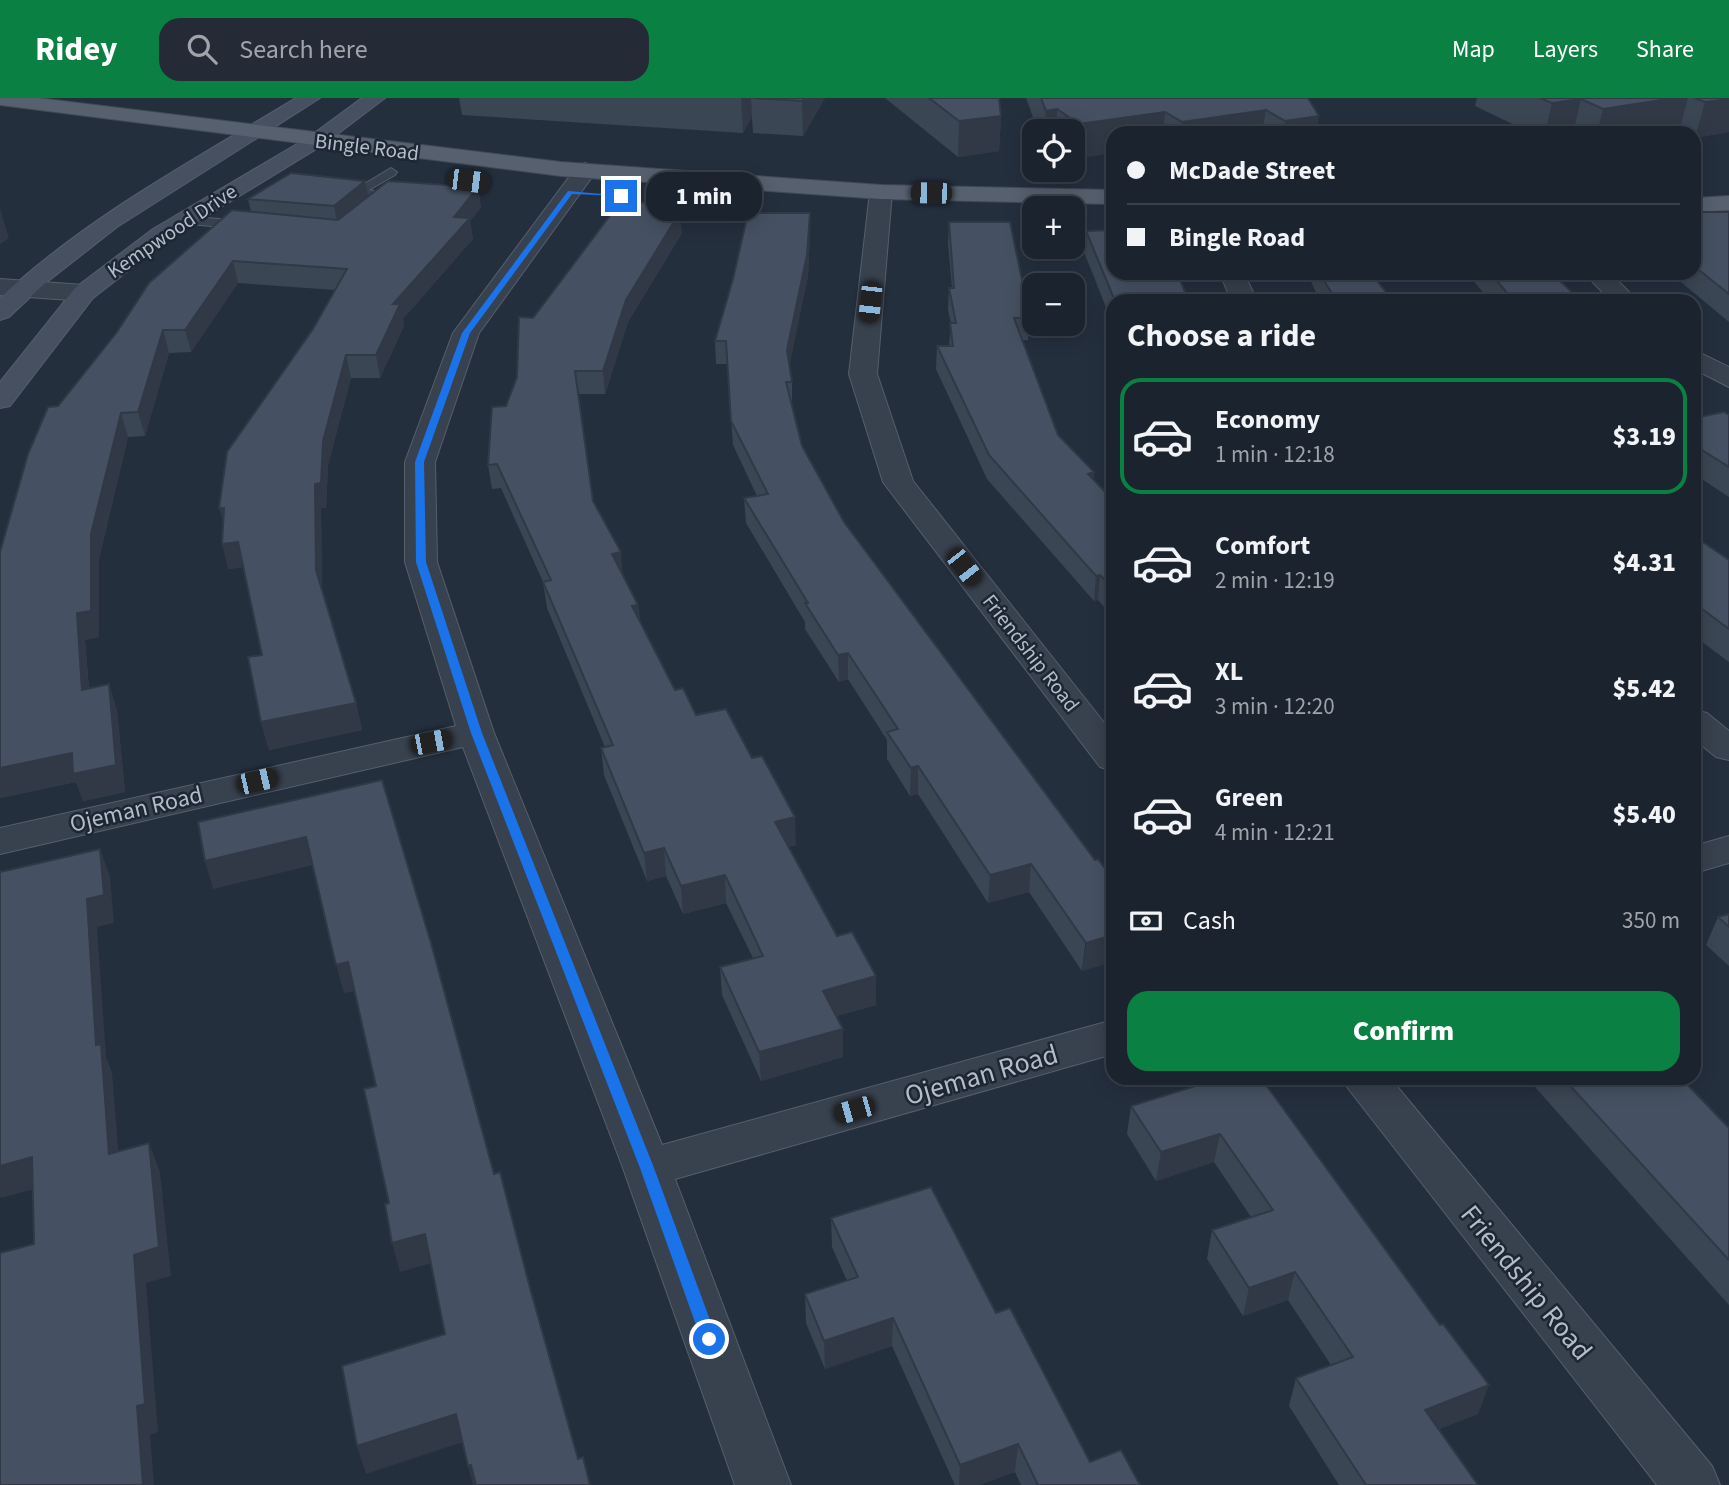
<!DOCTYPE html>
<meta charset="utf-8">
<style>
body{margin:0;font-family:"Source Sans 3",sans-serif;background:#242b36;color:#f1f3f6;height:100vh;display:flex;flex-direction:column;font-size:26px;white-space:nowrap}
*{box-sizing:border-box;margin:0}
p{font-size:23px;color:#a0a4aa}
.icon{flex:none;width:38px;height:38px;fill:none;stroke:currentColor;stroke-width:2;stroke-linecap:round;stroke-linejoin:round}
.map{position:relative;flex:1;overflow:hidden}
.sheet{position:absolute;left:1106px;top:196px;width:595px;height:791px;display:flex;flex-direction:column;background:#1b232e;border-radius:21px;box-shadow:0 4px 18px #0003,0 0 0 2px #39404a}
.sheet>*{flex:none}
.hud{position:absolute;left:1106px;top:28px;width:595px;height:154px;border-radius:21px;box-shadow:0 4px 18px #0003,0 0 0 2px #39404a;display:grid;align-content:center;height:154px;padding:0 21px;background:#1b232e}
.tools{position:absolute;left:1022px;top:21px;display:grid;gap:14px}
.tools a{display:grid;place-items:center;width:63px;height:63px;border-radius:14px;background:#1b232e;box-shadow:0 4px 18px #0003,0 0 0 2px #39404a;font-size:35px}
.end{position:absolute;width:32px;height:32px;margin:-16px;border:9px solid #1a73e8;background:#fff;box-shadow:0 0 0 4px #fff}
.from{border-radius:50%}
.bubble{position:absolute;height:49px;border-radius:21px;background:#1b232e;box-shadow:0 4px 18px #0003,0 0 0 2px #39404a;font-size:23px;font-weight:800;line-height:49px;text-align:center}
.car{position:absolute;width:21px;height:42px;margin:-21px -10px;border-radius:9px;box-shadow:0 0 5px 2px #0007;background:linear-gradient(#222 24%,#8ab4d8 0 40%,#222 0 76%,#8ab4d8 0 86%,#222 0)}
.hud b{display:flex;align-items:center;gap:24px;height:66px;font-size:26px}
.hud b+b{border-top:2px solid #39404a}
.hud i{width:18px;height:18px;background:#f1f3f6}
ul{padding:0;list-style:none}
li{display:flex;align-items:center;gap:21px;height:116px;margin:0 14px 10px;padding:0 7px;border:4px solid transparent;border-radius:21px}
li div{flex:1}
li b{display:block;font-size:26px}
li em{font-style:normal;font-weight:800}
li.selected{border-color:#0b8043}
li>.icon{width:63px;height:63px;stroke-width:1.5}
h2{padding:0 21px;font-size:32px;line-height:84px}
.pay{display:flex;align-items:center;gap:18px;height:77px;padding:0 21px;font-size:26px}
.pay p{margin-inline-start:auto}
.cta{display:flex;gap:14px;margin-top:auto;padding:14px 21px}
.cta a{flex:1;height:80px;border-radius:21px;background:#0b8043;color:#fff;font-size:28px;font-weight:800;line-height:80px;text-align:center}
header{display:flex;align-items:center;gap:42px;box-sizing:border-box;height:98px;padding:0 35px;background:#0b8043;color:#fff}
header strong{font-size:33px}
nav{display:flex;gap:38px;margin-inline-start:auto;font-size:24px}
.search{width:490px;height:63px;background:#242b36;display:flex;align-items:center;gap:18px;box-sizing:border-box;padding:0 24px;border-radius:21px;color:#a0a4aa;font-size:26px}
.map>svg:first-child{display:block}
</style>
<header>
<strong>Ridey</strong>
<div class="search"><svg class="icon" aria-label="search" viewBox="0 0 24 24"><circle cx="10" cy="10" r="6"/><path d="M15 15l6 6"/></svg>Search here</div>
<nav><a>Map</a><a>Layers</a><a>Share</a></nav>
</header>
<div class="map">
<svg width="1729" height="1387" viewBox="0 0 1729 1387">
<rect width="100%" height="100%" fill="#242f3e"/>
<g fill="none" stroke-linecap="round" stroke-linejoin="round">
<defs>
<path id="lane" d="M 391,70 L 397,74 L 395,77 L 369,92 L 389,96 L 391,99 L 381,109 L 373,109 L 371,106 L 375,101 L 351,94 Z
M 183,118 L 244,123 L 250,127 L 244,131 L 179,125 L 177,122 Z"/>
<path id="street" d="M 586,65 L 597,72 L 479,235 L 435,364 L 437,464 L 494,635 L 662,1047 L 1113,922 L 1113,956 L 675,1081 L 791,1387 L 735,1387 L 623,1070 L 463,649 L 0,756 L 0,730 L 456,628 L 405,464 L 405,364 L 453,235 L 578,67 Z
M 881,87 L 892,94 L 877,276 L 913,383 L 1113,636 L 1113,673 L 1100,669 L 883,384 L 849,276 L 870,94 Z
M 1220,175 L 1244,175 L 1257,203 L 1231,203 Z
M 1584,175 L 1610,175 L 1638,203 L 1611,203 Z
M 0,181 L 84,187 L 93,190 L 97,195 L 93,200 L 84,203 L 0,197 Z
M 1694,252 L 1729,269 L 1729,289 L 1694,271 Z
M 1694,612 L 1707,615 L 1729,633 L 1729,662 L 1716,659 L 1694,641 Z
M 1729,738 L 1729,765 L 1694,775 L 1694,748 Z
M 1340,980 L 1390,980 L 1712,1368 L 1720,1387 L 1657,1387 Z"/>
<path id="secondary" d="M 296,0 L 320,0 L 117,129 L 43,187 L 9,219 L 0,222 L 0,200 C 88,118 194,62 296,0 Z
M 362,0 L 385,0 L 323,47 L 169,141 L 93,200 L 10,308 L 0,310 L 0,284 L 75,190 L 153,131 L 309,39 Z"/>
<path id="primary" d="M 0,0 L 38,0 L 561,64 L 881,87 L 1113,92 L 1113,106 L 881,101 L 561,78 L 0,7 Z
M 1729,98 L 1729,112 L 1694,114 L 1694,100 Z"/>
</defs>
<!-- lane casing -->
<use href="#lane" stroke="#565f6c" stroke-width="2"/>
<!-- street casing -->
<use href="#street" stroke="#565f6c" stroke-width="2"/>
<!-- secondary casing -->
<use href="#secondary" stroke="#565f6c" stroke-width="2"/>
<!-- primary casing -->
<use href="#primary" stroke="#414a57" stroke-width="2"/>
<!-- lane -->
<use href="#lane" fill="#38414e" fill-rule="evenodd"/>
<!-- street -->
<use href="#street" fill="#38414e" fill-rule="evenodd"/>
<!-- secondary -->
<use href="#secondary" fill="#465061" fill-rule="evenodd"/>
<!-- primary -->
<use href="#primary" fill="#56606e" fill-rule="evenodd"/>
</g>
<!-- wall -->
<path fill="#3b4654" d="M 459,0 L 825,0 L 803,38 L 753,35 L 752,19 L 743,35 L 462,17 Z
M 885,0 L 999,0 L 1001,18 L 999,53 L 958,59 Z
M 1026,0 L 1308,0 L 1317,35 L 1113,35 L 1076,61 L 1073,58 L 1073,33 L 1038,33 Z
M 1477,0 L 1729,0 L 1729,34 L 1695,40 L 1694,35 L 1684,35 L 1679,33 L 1666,35 L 1531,35 L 1475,8 Z
M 478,89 L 481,110 L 470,123 L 473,141 L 403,221 L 404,228 L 380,280 L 351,280 L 328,367 L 326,410 L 321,410 L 322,491 L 356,605 L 362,632 L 269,652 L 261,624 L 262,557 L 244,469 L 228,471 L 313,231 L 335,192 L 238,185 L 191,254 L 169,255 L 145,338 L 128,339 L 99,461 L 99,539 L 85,542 L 89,590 L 109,586 L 117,613 L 125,694 L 83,703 L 76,684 L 0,700 L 0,454 L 58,308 L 117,234 L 251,114 L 248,101 L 368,98 Z
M 667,106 L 667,114 L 682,135 L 628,224 L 605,296 L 578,296 L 593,403 L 623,478 L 638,507 L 640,523 L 675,592 L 696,617 L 796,747 L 788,749 L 837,838 L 876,878 L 876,907 L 836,918 L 843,959 L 761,983 L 722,897 L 720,869 L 753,860 L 726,805 L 683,816 L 666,778 L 647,783 L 604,677 L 601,650 L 605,649 L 547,510 L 543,484 L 501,390 L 492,391 L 488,367 L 506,308 L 517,279 L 533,220 Z
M 1694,114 L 1729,114 L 1729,224 L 1670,175 L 1694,175 Z
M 949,124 L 1030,220 L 1028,242 L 1022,242 L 1058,337 L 1094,374 L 1094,382 L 1113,402 L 1113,519 L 1098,502 L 1094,503 L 987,381 L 936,271 L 937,248 L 949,248 L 951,225 L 948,212 L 949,190 L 952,190 L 948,145 Z
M 1086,133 L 1189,203 L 1113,203 L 1113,227 L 1084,154 Z
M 810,136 L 808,178 L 789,268 L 792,284 L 792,308 L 802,348 L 844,424 L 1095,762 L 1082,873 L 1029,794 L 988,805 L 918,696 L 910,698 L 887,661 L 887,642 L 848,581 L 839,584 L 805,531 L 805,524 L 746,425 L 744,400 L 757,398 L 733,347 L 727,266 L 716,266 L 715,243 Z
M 1307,175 L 1371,175 L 1393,203 L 1320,203 Z
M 1467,175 L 1552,175 L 1581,203 L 1490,203 Z
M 1729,317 L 1729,399 L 1694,376 L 1694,320 Z
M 1694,429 L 1700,433 L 1697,440 L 1729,462 L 1729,564 L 1694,538 Z
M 1729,816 L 1729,868 L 1706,847 L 1718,819 Z
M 1221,980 L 1478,1316 L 1439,1331 L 1478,1387 L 1339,1387 L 1289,1308 L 1296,1280 L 1331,1267 L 1288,1202 L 1243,1218 L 1207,1161 L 1212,1132 L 1251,1119 L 1214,1064 L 1156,1083 L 1127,1036 L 1131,1008 Z
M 1527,980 L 1681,980 L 1729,1030 L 1729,1207 Z
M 831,1120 L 996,1215 L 1090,1364 L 1140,1387 L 1021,1387 L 1015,1374 L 979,1387 L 955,1387 L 892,1248 L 825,1271 L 806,1225 L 805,1196 L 847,1183 L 832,1149 Z"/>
<!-- shaded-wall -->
<path fill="#303945" d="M 741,0 L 751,0 L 752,19 L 743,35 Z
M 804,0 L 825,0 L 803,38 L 802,3 Z
M 1674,0 L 1688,0 L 1679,33 L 1666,35 L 1597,35 L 1603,11 Z
M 1581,1 L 1573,35 L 1545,35 L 1552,5 Z
M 1729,1 L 1729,34 L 1695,40 L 1705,4 Z
M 1057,11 L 1056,33 L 1044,33 L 1046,13 Z
M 1266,12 L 1262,35 L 1181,35 L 1182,24 Z
M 1165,14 L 1163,35 L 1113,35 L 1113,55 L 1076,61 L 1079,26 Z
M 1001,18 L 999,53 L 958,59 L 959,23 Z
M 1319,18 L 1317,35 L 1283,35 L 1285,23 Z
M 365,83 L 369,103 L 338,129 L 334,108 Z
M 478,89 L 481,110 L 470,123 L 473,141 L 403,221 L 404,228 L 380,280 L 376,257 L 393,206 L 454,119 Z
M 667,106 L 668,127 L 661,114 Z
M 0,111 L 9,140 L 0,146 Z
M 680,114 L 682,135 L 628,224 L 605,296 L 603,273 L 626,202 Z
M 810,115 L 810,136 L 808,178 L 788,275 L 787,252 Z
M 233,163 L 238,185 L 191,254 L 185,232 Z
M 163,232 L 169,255 L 145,338 L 138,314 Z
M 346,257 L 351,280 L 328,367 L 326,410 L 321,410 L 322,497 L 316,472 L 315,386 L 323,343 Z
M 121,315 L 128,339 L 99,461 L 99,539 L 85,542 L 91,619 L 82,592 L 77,515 L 91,436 Z
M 1094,374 L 1092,399 L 1088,376 Z
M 219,410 L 224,410 L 226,435 Z
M 1700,433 L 1694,450 L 1694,435 Z
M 238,444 L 245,469 L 228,471 L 222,446 Z
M 621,454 L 623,480 L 612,456 Z
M 1100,477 L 1098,502 L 1094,503 L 1096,478 Z
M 638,507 L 640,533 L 632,508 Z
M 848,555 L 848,581 L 839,584 L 838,557 Z
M 109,586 L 117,613 L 125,694 L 83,703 L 76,684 L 0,700 L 0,670 Z
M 356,605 L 362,632 L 269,652 L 261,624 Z
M 918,668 L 918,696 L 910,698 L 911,670 Z
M 795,719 L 796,747 L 776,751 L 775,724 Z
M 306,739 L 313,767 L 213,791 L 205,763 Z
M 664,750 L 666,778 L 647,783 L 644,755 Z
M 100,751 L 110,779 L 114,825 L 97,829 L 106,959 L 112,974 L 121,1085 L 109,1056 L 96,947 L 87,801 Z
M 1031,766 L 1029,794 L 988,805 L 990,777 Z
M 725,777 L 726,805 L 683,816 L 681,788 Z
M 1113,837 L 1113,864 L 1082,873 L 1086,845 Z
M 348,864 L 355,893 L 344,895 L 336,867 Z
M 876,878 L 876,907 L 824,921 L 823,893 Z
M 843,931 L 843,959 L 761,983 L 759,954 Z
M 1220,1036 L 1214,1064 L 1156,1083 L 1161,1054 Z
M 149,1045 L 160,1074 L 171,1178 L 146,1185 L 158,1334 L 150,1337 L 154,1387 L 143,1387 L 137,1308 L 134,1157 Z
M 32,1059 L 45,1088 L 1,1100 L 0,1098 L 0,1068 Z
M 425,1136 L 432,1165 L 400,1174 L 392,1145 Z
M 1295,1174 L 1288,1202 L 1243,1218 L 1249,1190 Z
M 893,1220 L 892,1248 L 825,1271 L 824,1243 Z
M 1489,1287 L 1478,1316 L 1415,1340 L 1425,1312 Z
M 456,1316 L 463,1344 L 366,1376 L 357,1348 Z
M 1018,1346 L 1015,1374 L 979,1387 L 959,1387 L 960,1367 Z
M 471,1367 L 477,1387 L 473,1387 L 468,1368 Z"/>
<!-- building -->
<path fill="#455162" stroke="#303945" stroke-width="2" d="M 753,0 L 804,0 L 802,3 Z
M 929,0 L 999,0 L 1001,18 L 959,23 Z
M 1041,0 L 1308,0 L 1319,18 L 1285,23 L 1266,12 L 1182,24 L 1165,14 L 1079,26 L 1057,11 L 1046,13 Z
M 1540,0 L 1674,0 L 1603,11 L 1581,1 L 1552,5 Z
M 1695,0 L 1729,0 L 1729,1 L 1705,4 Z
M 291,75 L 365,83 L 334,108 L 248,101 Z
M 388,83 L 478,89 L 454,119 L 470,120 L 393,206 L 400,206 L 376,257 L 346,257 L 323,343 L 321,385 L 315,386 L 316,472 L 356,605 L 261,624 L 248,559 L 262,557 L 238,444 L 222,446 L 224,410 L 219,410 L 227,354 L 313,231 L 347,171 L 233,163 L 185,232 L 163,232 L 138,314 L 121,315 L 91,436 L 91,513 L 77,515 L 82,592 L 109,586 L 116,667 L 73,676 L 72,655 L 0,670 L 0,454 L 28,356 L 48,309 L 58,308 L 117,234 L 149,185 L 232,112 L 338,122 Z
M 621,103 L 667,106 L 661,114 L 680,114 L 626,202 L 603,273 L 575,273 L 593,403 L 621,454 L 612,456 L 638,507 L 632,508 L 675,592 L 683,590 L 696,617 L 726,611 L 752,660 L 762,658 L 795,719 L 775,724 L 837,838 L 852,834 L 876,878 L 823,893 L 843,931 L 759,954 L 720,869 L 763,858 L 725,777 L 681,788 L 664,750 L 644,755 L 601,650 L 613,647 L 543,484 L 551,482 L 497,366 L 488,367 L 492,309 L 506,308 L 517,279 L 519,219 L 533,220 Z
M 1694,114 L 1729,114 L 1729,196 L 1694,168 Z
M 748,115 L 810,115 L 807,157 L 787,252 L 792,284 L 786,284 L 802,348 L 844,424 L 1095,762 L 1098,761 L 1113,781 L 1113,837 L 1086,845 L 1031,766 L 990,777 L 918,668 L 911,670 L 887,634 L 898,631 L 848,555 L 838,557 L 805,505 L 808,505 L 744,400 L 768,396 L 731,323 L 726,243 L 715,243 L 733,181 Z
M 949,124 L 1010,124 L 1030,220 L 1014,220 L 1058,337 L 1094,374 L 1088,376 L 1113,402 L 1113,490 L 1100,477 L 1096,478 L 989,357 L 937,248 L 953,248 L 950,225 L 956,225 L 949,190 L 954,190 Z
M 1113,132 L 1113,175 L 1177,175 L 1189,203 L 1115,203 L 1086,133 Z
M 1321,175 L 1371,175 L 1393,203 L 1337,203 L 1326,186 Z
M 1490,175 L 1552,175 L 1581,203 L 1519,203 L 1508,196 Z
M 1724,314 L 1729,317 L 1729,369 L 1694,347 L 1694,320 Z
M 1694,438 L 1729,462 L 1729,531 L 1694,505 Z
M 382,682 L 431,845 L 494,1076 L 500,1074 L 530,1190 L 578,1361 L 583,1359 L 590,1387 L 476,1387 L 471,1367 L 468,1368 L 456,1316 L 357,1348 L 342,1268 L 445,1236 L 425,1136 L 392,1145 L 385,1106 L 389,1105 L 364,991 L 376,988 L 348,864 L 336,867 L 306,739 L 205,763 L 198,724 Z
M 100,751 L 104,797 L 87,801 L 96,947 L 101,946 L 109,1056 L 149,1045 L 159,1149 L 134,1157 L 145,1306 L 137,1308 L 143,1387 L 0,1387 L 0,1155 L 34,1146 L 32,1059 L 0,1068 L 0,774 Z
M 1729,816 L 1729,829 L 1718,819 Z
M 1221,980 L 1261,980 L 1440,1227 L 1443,1226 L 1489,1287 L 1425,1312 L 1478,1387 L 1366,1387 L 1296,1280 L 1353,1259 L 1295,1174 L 1249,1190 L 1212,1132 L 1273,1112 L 1220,1036 L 1161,1054 L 1131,1008 Z
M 1563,980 L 1681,980 L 1729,1030 L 1729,1162 Z
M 931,1089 L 996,1215 L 1010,1210 L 1090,1364 L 1121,1352 L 1140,1387 L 1038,1387 L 1018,1346 L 960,1367 L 893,1220 L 824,1243 L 805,1196 L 858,1179 L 831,1120 Z"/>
<!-- route -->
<path fill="#1a73e8" d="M 568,93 L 625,98 L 572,96 L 470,235 L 424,364 L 426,464 L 482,635 L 654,1070 L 717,1241 L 709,1248 L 701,1241 L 640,1070 L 471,635 L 416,464 L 415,364 L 462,235 Z"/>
<g text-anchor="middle" stroke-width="5" stroke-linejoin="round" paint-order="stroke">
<!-- far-street labels -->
<g font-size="21" fill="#b4bcc9" stroke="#1d2633">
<text transform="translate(367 49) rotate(7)" y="7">Bingle Road</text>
<text transform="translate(172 133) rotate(-34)" y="7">Kempwood Drive</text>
<text transform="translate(1031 555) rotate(52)" y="7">Friendship Road</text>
</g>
<!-- street labels -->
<g font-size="24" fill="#b4bcc9" stroke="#1d2633">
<text transform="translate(136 711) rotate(-13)" y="8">Ojeman Road</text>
</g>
<!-- near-street labels -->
<g font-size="28" fill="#b4bcc9" stroke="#1d2633">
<text transform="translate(981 976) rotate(-16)" y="10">Ojeman Road</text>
<text transform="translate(1527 1184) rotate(51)" y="10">Friendship Road</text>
</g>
</g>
</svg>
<div class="tools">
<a><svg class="icon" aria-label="locate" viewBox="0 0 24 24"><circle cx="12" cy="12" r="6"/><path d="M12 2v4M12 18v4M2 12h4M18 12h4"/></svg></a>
<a>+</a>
<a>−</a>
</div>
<i class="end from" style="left:709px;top:1241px"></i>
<i class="end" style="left:621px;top:98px"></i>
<div class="bubble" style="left:646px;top:74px;width:116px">1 min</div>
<i class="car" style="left:468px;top:83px;rotate:97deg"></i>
<i class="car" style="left:931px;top:95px;rotate:271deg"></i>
<i class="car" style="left:870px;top:204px;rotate:186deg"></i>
<i class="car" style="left:964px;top:469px;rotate:142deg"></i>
<i class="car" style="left:431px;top:644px;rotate:79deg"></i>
<i class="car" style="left:257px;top:683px;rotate:77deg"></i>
<i class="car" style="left:854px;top:1012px;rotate:254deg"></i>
<div class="hud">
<b><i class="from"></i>McDade Street</b>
<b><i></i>Bingle Road</b>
</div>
<section class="sheet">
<h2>Choose a ride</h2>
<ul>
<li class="selected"><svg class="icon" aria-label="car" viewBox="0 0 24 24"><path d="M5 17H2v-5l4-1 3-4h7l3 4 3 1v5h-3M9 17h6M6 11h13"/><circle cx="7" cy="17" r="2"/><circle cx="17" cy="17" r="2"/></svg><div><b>Economy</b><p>1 min · 12:18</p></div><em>$3.19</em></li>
<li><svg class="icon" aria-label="car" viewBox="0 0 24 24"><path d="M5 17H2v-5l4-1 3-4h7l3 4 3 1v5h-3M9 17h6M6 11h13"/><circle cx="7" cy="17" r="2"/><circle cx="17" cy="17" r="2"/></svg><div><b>Comfort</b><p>2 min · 12:19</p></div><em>$4.31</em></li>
<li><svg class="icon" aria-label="car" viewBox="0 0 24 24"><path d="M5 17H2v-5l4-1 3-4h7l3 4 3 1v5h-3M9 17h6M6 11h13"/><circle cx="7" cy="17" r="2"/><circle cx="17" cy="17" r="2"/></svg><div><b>XL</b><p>3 min · 12:20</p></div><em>$5.42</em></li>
<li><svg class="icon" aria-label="car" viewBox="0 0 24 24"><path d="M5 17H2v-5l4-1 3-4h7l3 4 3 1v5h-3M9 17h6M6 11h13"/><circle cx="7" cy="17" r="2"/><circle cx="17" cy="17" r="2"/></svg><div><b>Green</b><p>4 min · 12:21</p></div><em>$5.40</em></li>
</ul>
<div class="pay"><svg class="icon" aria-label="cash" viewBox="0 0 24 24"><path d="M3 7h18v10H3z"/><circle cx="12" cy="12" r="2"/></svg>Cash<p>350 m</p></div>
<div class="cta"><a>Confirm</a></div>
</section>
</div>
